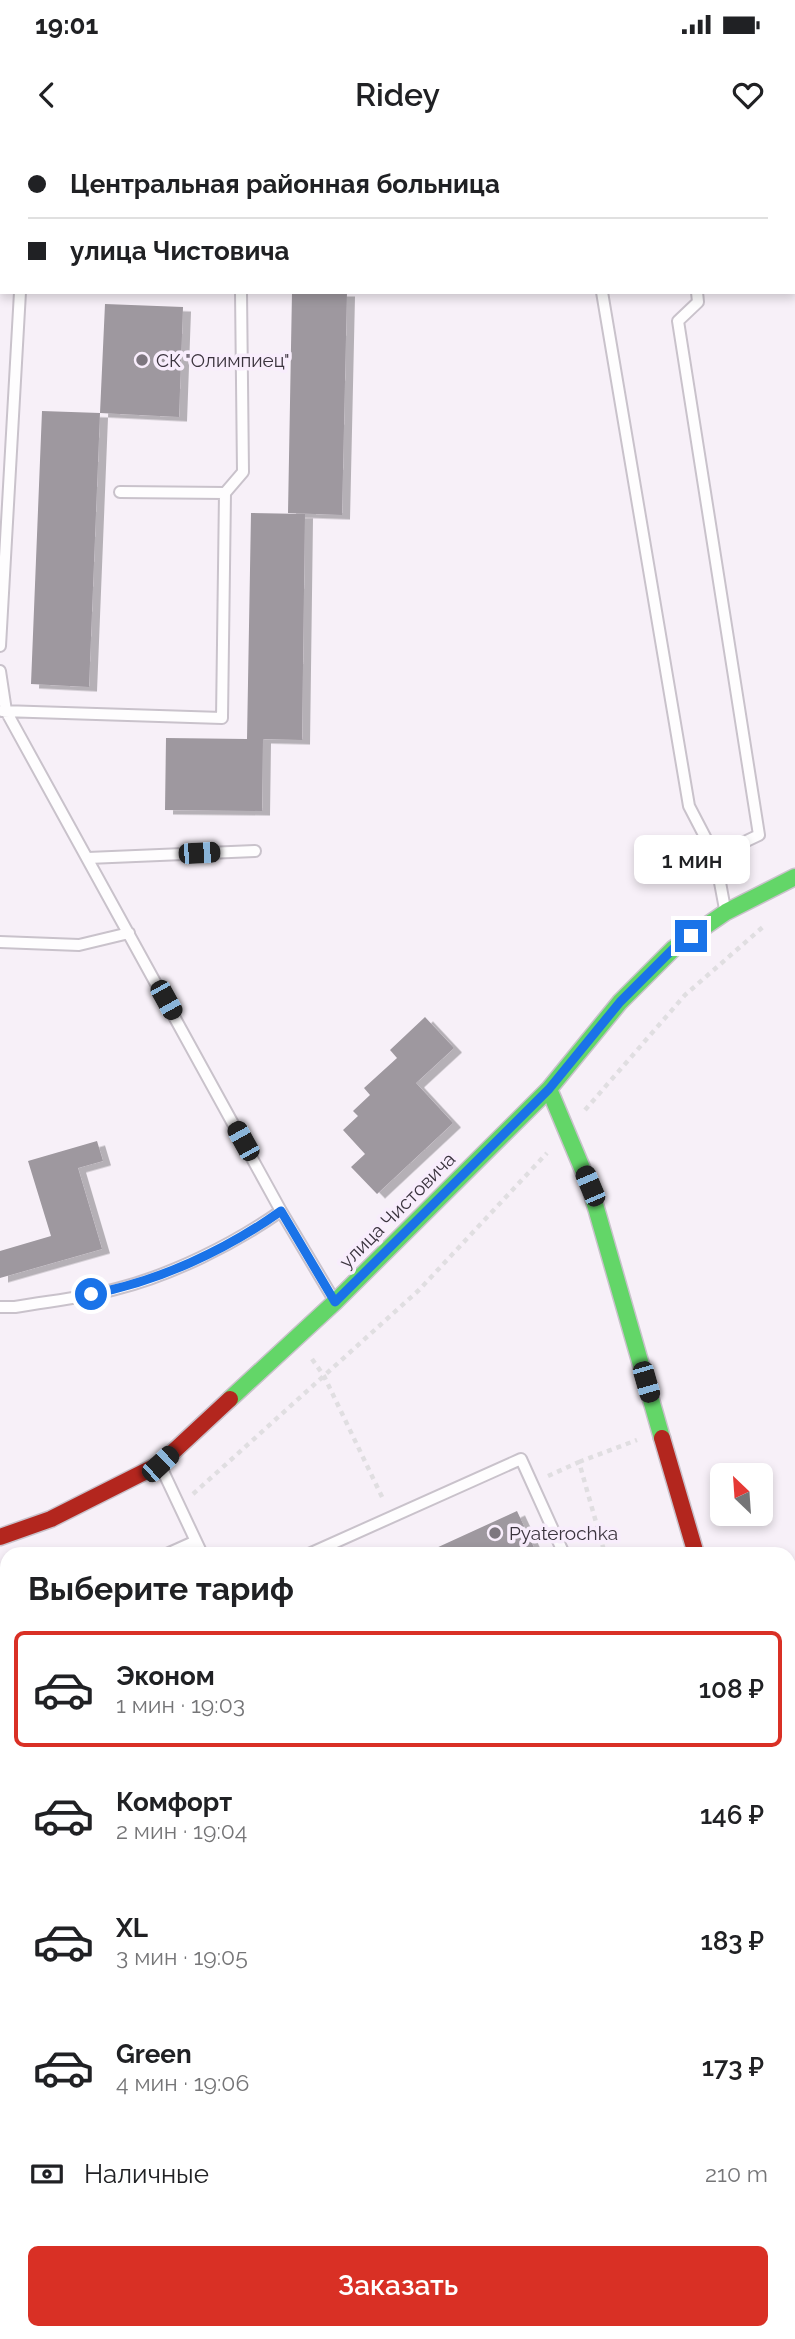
<!DOCTYPE html>
<html lang="ru">
<meta charset="utf-8">
<style>
body{margin:0;font-family:Raleway,sans-serif;background:#f6f6f6;color:#202124;height:100vh;display:flex;flex-direction:column;font-size:26px;white-space:nowrap}
*{box-sizing:border-box;margin:0}
p{font-size:23px;color:#757577}
.icon{flex:none;width:38px;height:38px;fill:none;stroke:currentColor;stroke-width:2;stroke-linecap:round;stroke-linejoin:round}
.map{position:relative;flex:1;overflow:hidden}
.sheet{position:absolute;left:0px;top:1407px;width:796px;height:793px;display:flex;flex-direction:column;background:#fff;border-radius:21px 21px 0 0;box-shadow:0 4px 10px #0003}
.sheet>*{flex:none}
.banner{position:absolute;left:0px;top:0px;width:796px;height:154px;box-shadow:0 4px 10px #0003;display:grid;align-content:center;height:154px;padding:0 28px;background:#fff}
.needle{width:46px;rotate:335deg}
.fabs{position:absolute;left:710px;top:1323px;display:grid;gap:14px}
.fabs a{display:grid;place-items:center;width:63px;height:63px;border-radius:10px;background:#fff;box-shadow:0 4px 10px #0003;font-size:35px}
.end{position:absolute;width:32px;height:32px;margin:-16px;border:9px solid #1a73e8;background:#fff;box-shadow:0 0 0 4px #fff}
.from{border-radius:50%}
.bubble{position:absolute;height:49px;border-radius:10px;background:#fff;box-shadow:0 4px 10px #0003;font-size:23px;font-weight:600;line-height:49px;text-align:center}
.car{position:absolute;width:21px;height:42px;margin:-21px -10px;border-radius:9px;box-shadow:0 0 5px 2px #0007;background:linear-gradient(#222 24%,#8ab4d8 0 40%,#222 0 76%,#8ab4d8 0 86%,#222 0)}
.banner b{display:flex;align-items:center;gap:24px;height:66px;font-size:26px}
.banner b+b{border-top:2px solid #e0e0e0}
.banner i{width:18px;height:18px;background:#202124}
ul{padding:0;list-style:none}
li{display:flex;align-items:center;gap:21px;height:116px;margin:0 14px 10px;padding:0 14px;border:4px solid transparent;border-radius:10px}
li div{flex:1}
li b{display:block;font-size:26px}
li em{font-style:normal;font-weight:600}
li.active{border-color:#d93025}
li>.icon{width:63px;height:63px;stroke-width:1.5}
h2{padding:0 28px;font-size:32px;line-height:84px}
.pay{display:flex;align-items:center;gap:18px;height:77px;padding:0 28px;font-size:26px}
.pay p{margin-inline-start:auto}
.button{display:flex;gap:14px;margin-top:auto;padding:14px 28px}
.button a{flex:1;height:80px;border-radius:10px;background:#d93025;color:#fff;font-size:28px;font-weight:600;line-height:80px;text-align:center}
.status{display:flex;justify-content:space-between;align-items:center;height:49px;padding:0 35px;background:#fff;direction:ltr}
.status svg{height:19px;fill:currentColor}
header{display:flex;justify-content:space-between;align-items:center;height:91px;padding:0 28px;background:#fff;font-size:32px;font-weight:600}
.map>svg:first-child{display:block}
</style>
<div class="status"><b>19:01</b><svg viewBox="0 0 49 12"><path d="M0 12V9h3v3zM5 12V6h3v6zM10 12V3h3v9zM15 12V0h3v12zM26 1h20v11H26zM47 4h2v5h-2z"/></svg></div>
<header><svg class="icon" aria-label="back" viewBox="0 0 24 24"><path d="M15 5l-7 7 7 7"/></svg>Ridey<svg class="icon" aria-label="heart" viewBox="0 0 24 24"><path d="M12 20l-8-8c-3-5 5-10 8-4 3-6 11-1 8 4z"/></svg></header>
<div class="map">
<svg width="795" height="2199" viewBox="0 0 795 2199">
<defs>
<filter id="shadow"><feDropShadow dx="8" dy="4.5" stdDeviation="0" flood-color="#0004"/></filter>
</defs>
<rect width="100%" height="100%" fill="#f7f0f8"/>
<!-- building -->
<path fill="#9e989f" filter="url(#shadow)" d="M 292,152 L 347,152 L 342,375 L 288,373 Z
M 105,164 L 183,167 L 179,277 L 100,273 Z
M 42,271 L 100,273 L 89,547 L 31,544 Z
M 251,373 L 305,374 L 302,600 L 263,599 L 262,671 L 165,670 L 166,598 L 247,599 Z
M 425,877 L 454,908 L 416,943 L 453,983 L 377,1054 L 351,1027 L 365,1014 L 343,990 L 358,976 L 353,971 L 370,955 L 364,948 L 397,918 L 390,910 Z
M 97,1001 L 103,1021 L 78,1028 L 102,1109 L 0,1138 L 0,1111 L 51,1096 L 28,1021 Z
M 517,1371 L 537,1414 L 423,1414 Z"/>
<g fill="none" stroke-linecap="round" stroke-linejoin="round">
<defs>
<path id="lane" d="M 576,0 L 576,2
M 29,2 L 30,0
M 0,132 L 2,132
M 602,152 L 689,666 L 715,716 L 725,769
M 697,152 L 698,162 L 678,181 L 759,695 L 715,716
M 120,352 L 225,353
M 0,506 L 20,152
M 0,531 L 6,571 L 281,1071 L 334,1160
M 2,571 L 222,578 L 225,353 L 243,332 L 241,152
M 88,718 L 255,711
M 0,802 L 79,805 L 129,793
M 0,1167 L 15,1167 C 49,1161 84,1158 116,1149 C 172,1135 234,1104 281,1071
M 161,1327 L 202,1414
M 167,1414 L 196,1401
M 309,1414 L 521,1319 L 564,1414
M 0,1575 L 7,1591
M 283,2193 L 286,2199"/>
<path id="street" d="M 789,1748 L 795,1770
M 789,2137 L 795,2135
M 649,2199 L 663,2193"/>
<path id="fast" d="M 549,949 L 590,1047 L 662,1298
M 230,1259 L 335,1162 L 549,949 L 620,862 L 674,808 L 726,772 L 795,737"/>
<path id="jam" d="M 662,1298 L 696,1414
M 0,1397 L 51,1379 L 160,1324 L 230,1259"/>
</defs>
<!-- lane casing -->
<use href="#lane" stroke="#c9c2cb" stroke-width="14"/>
<!-- street casing -->
<use href="#street" stroke="#c9c2cb" stroke-width="24"/>
<!-- fast casing -->
<use href="#fast" stroke="#c9c2cb" stroke-width="19"/>
<!-- jam casing -->
<use href="#jam" stroke="#c9c2cb" stroke-width="19"/>
<!-- path -->
<path stroke="#e0dee1" stroke-width="4.5" stroke-dasharray="5 5" stroke-linecap="butt" d="M 585,970 L 685,855 L 764,786
M 312,1219 L 324,1236 L 384,1361
M 579,1322 L 637,1300
M 548,1336 L 579,1322 L 605,1414
M 193,1354 L 419,1150 L 547,1013
M 789,1615 L 795,1618
M 789,1963 L 795,1983"/>
<!-- lane -->
<use href="#lane" stroke="#fefdfe" stroke-width="10"/>
<!-- street -->
<use href="#street" stroke="#fefdfe" stroke-width="21"/>
<!-- fast -->
<use href="#fast" stroke="#63d668" stroke-width="16"/>
<!-- jam -->
<use href="#jam" stroke="#b3261e" stroke-width="16"/>
</g>
<g fill="none" stroke-linecap="round" stroke-linejoin="round">
<!-- route -->
<path stroke="#1a73e8" stroke-width="9" d="M 91,1154 C 158,1142 226,1110 281,1071 L 335,1162 L 549,949 L 620,862 L 674,808 L 691,796"/>
</g>
<!-- markers -->
<g fill="#7d767f" stroke="#f8edfc" stroke-width="2.5">
<circle cx="142" cy="220" r="7"/>
<circle cx="495" cy="1393" r="7"/>
</g>
<g text-anchor="middle" stroke-width="7" stroke-linejoin="round" paint-order="stroke">
<!-- poi labels -->
<g font-size="19" fill="#3b343e" stroke="#f8edfc" text-anchor="start">
<text x="156" y="227">СК "Олимпиец"</text>
<text x="509" y="1400">Pyaterochka</text>
</g>
<!-- street labels -->
<g font-size="19" fill="#3b343e" stroke="#f8edfc">
<text transform="translate(397 1070) rotate(-45)" y="7">улица Чистовича</text>
</g>
</g>
</svg>
<div class="fabs">
<a><svg class="needle" viewBox="-14 -14 28 28"><path d="M0-13l5 13h-10z" fill="#e53935"/><path d="M0 13l5-13h-10z" fill="#757577"/></svg></a>
</div>
<i class="end from" style="left:91px;top:1154px"></i>
<i class="end" style="left:691px;top:796px"></i>
<div class="bubble" style="left:634px;top:695px;width:116px">1 мин</div>
<i class="car" style="left:199px;top:713px;rotate:87deg"></i>
<i class="car" style="left:166px;top:860px;rotate:151deg"></i>
<i class="car" style="left:243px;top:1001px;rotate:331deg"></i>
<i class="car" style="left:590px;top:1046px;rotate:337deg"></i>
<i class="car" style="left:646px;top:1242px;rotate:164deg"></i>
<i class="car" style="left:160px;top:1324px;rotate:47deg"></i>
<div class="banner">
<b><i class="from"></i>Центральная районная больница</b>
<b><i></i>улица Чистовича</b>
</div>
<section class="sheet">
<h2>Выберите тариф</h2>
<ul>
<li class="active"><svg class="icon" aria-label="car" viewBox="0 0 24 24"><path d="M5 17H2v-5l4-1 3-4h7l3 4 3 1v5h-3M9 17h6M6 11h13"/><circle cx="7" cy="17" r="2"/><circle cx="17" cy="17" r="2"/></svg><div><b>Эконом</b><p>1 мин · 19:03</p></div><em>108 ₽</em></li>
<li><svg class="icon" aria-label="car" viewBox="0 0 24 24"><path d="M5 17H2v-5l4-1 3-4h7l3 4 3 1v5h-3M9 17h6M6 11h13"/><circle cx="7" cy="17" r="2"/><circle cx="17" cy="17" r="2"/></svg><div><b>Комфорт</b><p>2 мин · 19:04</p></div><em>146 ₽</em></li>
<li><svg class="icon" aria-label="car" viewBox="0 0 24 24"><path d="M5 17H2v-5l4-1 3-4h7l3 4 3 1v5h-3M9 17h6M6 11h13"/><circle cx="7" cy="17" r="2"/><circle cx="17" cy="17" r="2"/></svg><div><b>XL</b><p>3 мин · 19:05</p></div><em>183 ₽</em></li>
<li><svg class="icon" aria-label="car" viewBox="0 0 24 24"><path d="M5 17H2v-5l4-1 3-4h7l3 4 3 1v5h-3M9 17h6M6 11h13"/><circle cx="7" cy="17" r="2"/><circle cx="17" cy="17" r="2"/></svg><div><b>Green</b><p>4 мин · 19:06</p></div><em>173 ₽</em></li>
</ul>
<div class="pay"><svg class="icon" aria-label="cash" viewBox="0 0 24 24"><path d="M3 7h18v10H3z"/><circle cx="12" cy="12" r="2"/></svg>Наличные<p>210 m</p></div>
<div class="button"><a>Заказать</a></div>
</section>
</div>
